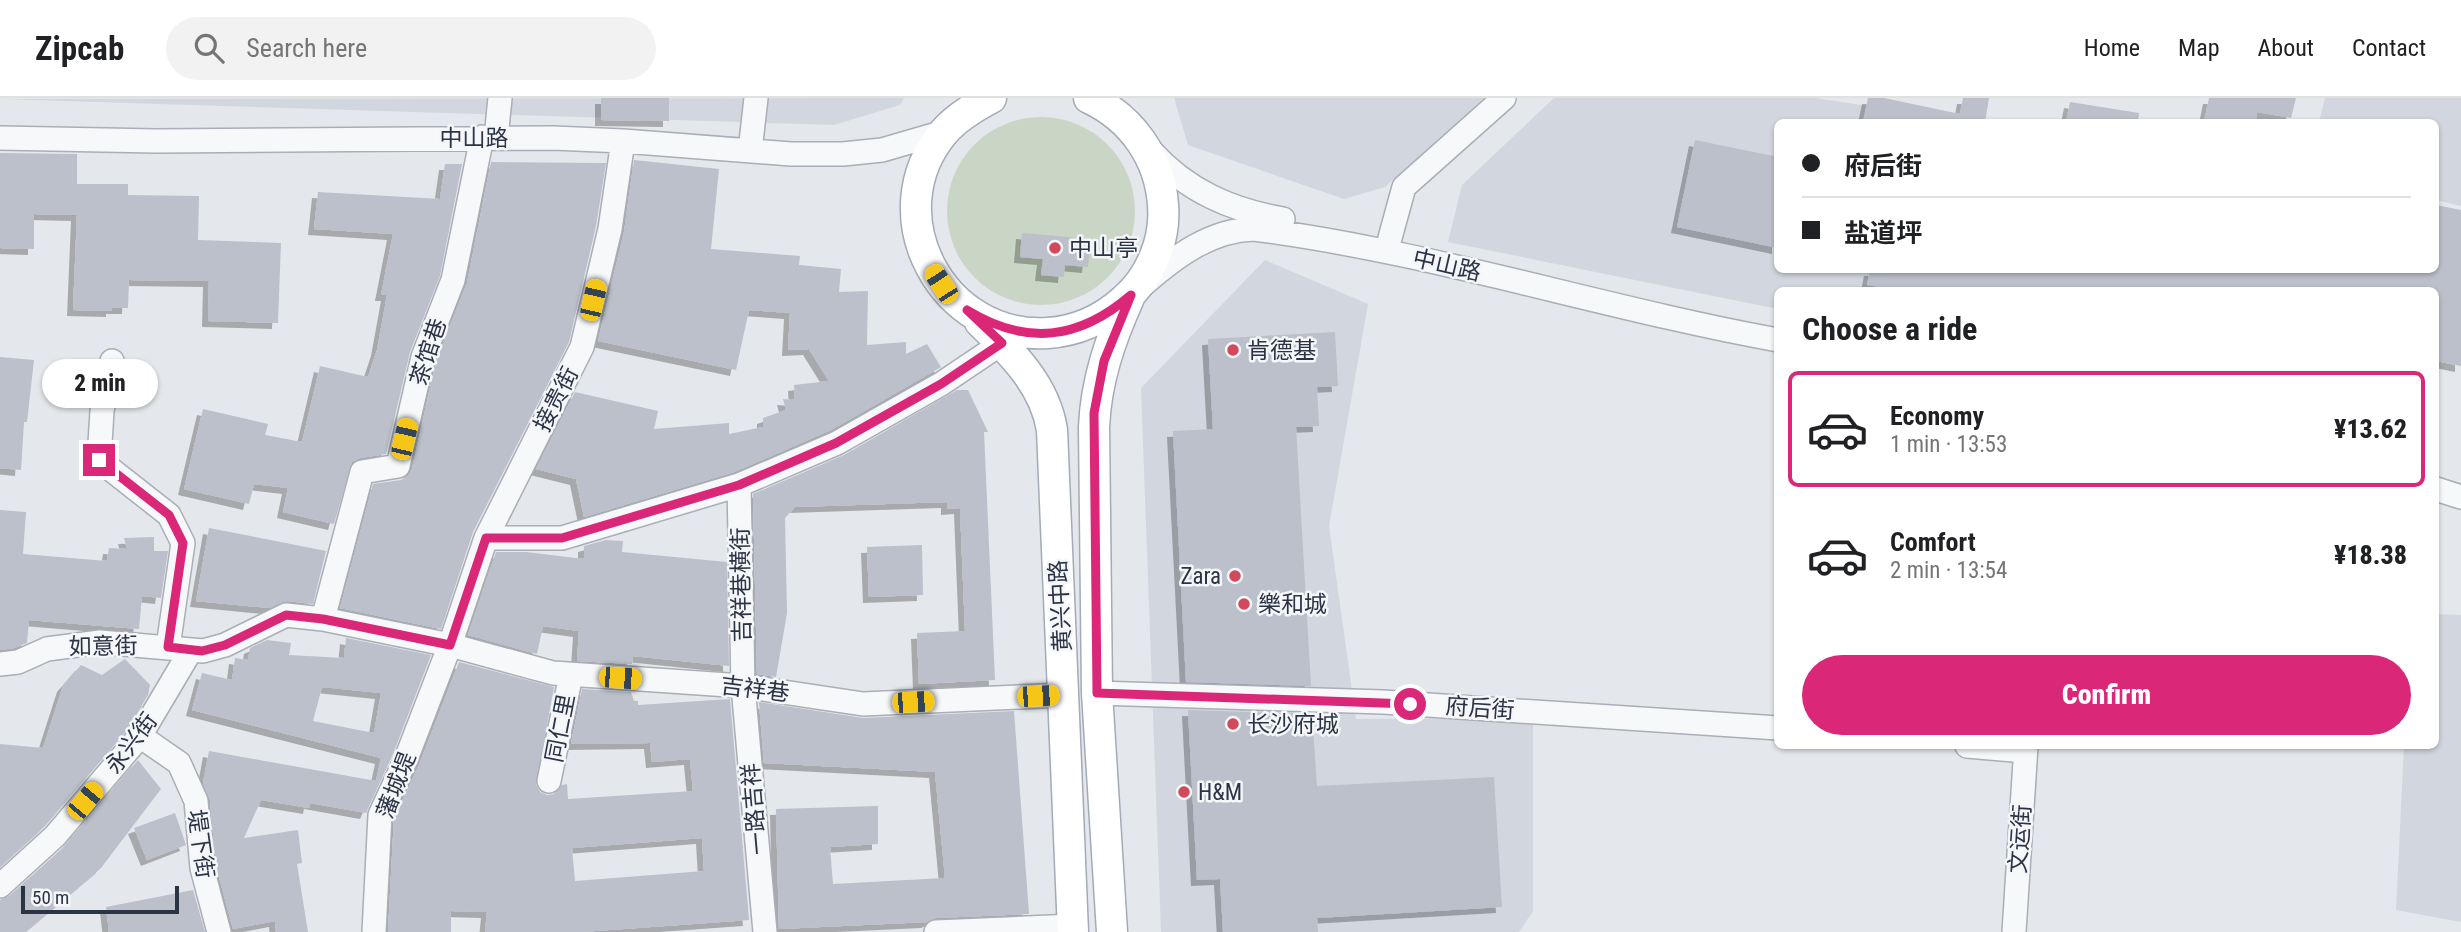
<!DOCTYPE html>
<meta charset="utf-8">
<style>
body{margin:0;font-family:"Roboto Condensed","Noto Sans SC",sans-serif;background:#f2f2f2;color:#202124;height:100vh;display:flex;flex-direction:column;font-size:26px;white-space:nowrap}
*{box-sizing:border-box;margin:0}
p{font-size:23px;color:#757577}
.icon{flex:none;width:38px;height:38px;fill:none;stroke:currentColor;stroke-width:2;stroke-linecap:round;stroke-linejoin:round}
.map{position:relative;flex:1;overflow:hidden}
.side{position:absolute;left:1774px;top:189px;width:665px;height:462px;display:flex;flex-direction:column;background:#fff;border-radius:10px;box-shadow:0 2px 5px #0004}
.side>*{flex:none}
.guide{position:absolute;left:1774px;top:21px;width:665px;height:154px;border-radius:10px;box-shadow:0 2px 5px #0004;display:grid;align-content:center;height:154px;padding:0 28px;background:#fff}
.scale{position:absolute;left:21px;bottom:18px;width:158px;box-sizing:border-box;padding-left:7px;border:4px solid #2b3445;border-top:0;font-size:19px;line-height:24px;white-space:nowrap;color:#2b3445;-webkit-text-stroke:5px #f4f6f9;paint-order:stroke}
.end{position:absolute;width:32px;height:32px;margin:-16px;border:9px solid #db2777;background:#fff;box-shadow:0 0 0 4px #fff}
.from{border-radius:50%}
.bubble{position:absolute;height:49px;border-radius:24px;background:#fff;box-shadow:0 2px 5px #0004;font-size:23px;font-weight:800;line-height:49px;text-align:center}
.car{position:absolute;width:21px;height:42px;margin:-21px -10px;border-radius:9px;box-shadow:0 0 5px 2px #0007;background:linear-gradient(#f5c518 24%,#345 0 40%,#f5c518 0 76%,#345 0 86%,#f5c518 0)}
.guide b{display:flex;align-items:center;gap:24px;height:66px;font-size:26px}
.guide b+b{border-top:2px solid #e0e0e0}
.guide i{width:18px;height:18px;background:#202124}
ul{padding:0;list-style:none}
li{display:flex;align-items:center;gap:21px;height:116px;margin:0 14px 10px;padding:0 14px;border:4px solid transparent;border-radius:10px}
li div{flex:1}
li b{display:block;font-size:26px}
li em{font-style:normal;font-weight:800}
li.selected{border-color:#db2777}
li>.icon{width:63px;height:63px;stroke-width:1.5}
h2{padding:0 28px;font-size:32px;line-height:84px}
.action{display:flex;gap:14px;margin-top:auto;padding:14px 28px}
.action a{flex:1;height:80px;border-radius:42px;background:#db2777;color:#fff;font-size:28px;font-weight:800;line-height:80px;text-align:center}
header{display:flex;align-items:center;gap:42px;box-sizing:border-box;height:98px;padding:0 35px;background:#fff;border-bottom:2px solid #e0e0e0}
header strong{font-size:33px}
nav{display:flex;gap:38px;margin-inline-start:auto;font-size:24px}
.search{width:490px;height:63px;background:#f2f2f2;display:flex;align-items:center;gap:18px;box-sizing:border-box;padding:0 24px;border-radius:38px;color:#757577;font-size:26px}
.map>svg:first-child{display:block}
</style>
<header>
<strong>Zipcab</strong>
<div class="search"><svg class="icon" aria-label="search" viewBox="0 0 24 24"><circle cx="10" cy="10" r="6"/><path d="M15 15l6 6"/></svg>Search here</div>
<nav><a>Home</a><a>Map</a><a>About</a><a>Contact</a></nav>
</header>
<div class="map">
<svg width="2461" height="834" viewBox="0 0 2461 834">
<defs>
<filter id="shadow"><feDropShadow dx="-6" dy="6" stdDeviation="0" flood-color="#0004"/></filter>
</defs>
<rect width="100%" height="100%" fill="#e4e7ec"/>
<!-- built -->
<path fill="#d2d6de" d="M 904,0 L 900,7 L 834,27 L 0,1 Z
M 1174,0 L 1486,0 L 1385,89 L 1344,101 L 1188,47 Z
M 1554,0 L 1816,0 L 1972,24 L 1778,24 L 1778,172 L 2214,172 L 2209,192 L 1778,192 L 1778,211 L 1448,144 L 1462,87 Z
M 2325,0 L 2461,0 L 2461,108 L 2436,102 L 2436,24 L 2319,24 Z
M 1265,162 L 1368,206 L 1329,428 L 1356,621 L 1533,620 L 1533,813 L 1519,834 L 1161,834 L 1141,290 Z
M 2436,516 L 2461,517 L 2461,824 L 2396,812 L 2404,648 L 2436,648 Z"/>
<!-- green -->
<path fill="#c9d6c5" d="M947 113a94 94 0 1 1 188 0a94 94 0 1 1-188 0Z"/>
<!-- building -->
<path fill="#bbc0ca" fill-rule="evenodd" filter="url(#shadow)" d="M 601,0 L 669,0 L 669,23 L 601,22 Z
M 1868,0 L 1884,0 L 1960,16 L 1963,0 L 1989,0 L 1985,24 L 1863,24 Z
M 2209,0 L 2296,0 L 2291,20 L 2257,14 L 2257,24 L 2204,24 Z
M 2070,4 L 2139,15 L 2138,24 L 2066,24 Z
M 1695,42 L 1778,59 L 1778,150 L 1677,129 Z
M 0,55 L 77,56 L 77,86 L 128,86 L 128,97 L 199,98 L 198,142 L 281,145 L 278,225 L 208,223 L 209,183 L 129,182 L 128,210 L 112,210 L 112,213 L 73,212 L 77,117 L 34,116 L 34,151 L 0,150 Z
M 634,62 L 719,71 L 711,151 L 800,158 L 799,167 L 841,171 L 839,194 L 868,193 L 867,247 L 906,244 L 906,256 L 927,246 L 941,269 L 831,332 L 734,374 L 584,419 L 576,381 L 536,371 L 575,294 L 658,313 L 654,331 L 729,325 L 729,336 L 763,329 L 763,320 L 786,312 L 783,301 L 795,302 L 794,287 L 829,283 L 809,251 L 788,252 L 790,215 L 749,212 L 736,272 L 598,243 L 624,134 Z
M 491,64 L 606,65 L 596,128 L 569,244 L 473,434 L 441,531 L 340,510 L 373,386 L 401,382 L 408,378 L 412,371 L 436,263 L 467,185 Z
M 445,66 L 462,66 L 440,178 L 410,254 L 386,356 L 360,360 L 352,364 L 334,426 L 283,414 L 288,390 L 254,386 L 249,406 L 184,391 L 203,311 L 268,326 L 265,337 L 302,344 L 320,268 L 368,279 L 377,252 L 387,197 L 381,197 L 393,136 L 314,131 L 318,94 L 440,101 Z
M 2436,107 L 2461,112 L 2461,268 L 2436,263 L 2436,192 L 1898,192 L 1867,187 L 1870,172 L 2436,172 Z
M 1022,135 L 1091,141 L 1088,169 L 1065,167 L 1064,179 L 1041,177 L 1043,161 L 1020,159 Z
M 1335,234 L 1338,288 L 1317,289 L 1319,328 L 1296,329 L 1311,588 L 1186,584 L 1173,333 L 1213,331 L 1208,241 Z
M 0,259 L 34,262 L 27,324 L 24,324 L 21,372 L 0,370 Z
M 957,292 L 968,292 L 988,334 L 984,334 L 995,582 L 919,586 L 917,535 L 965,533 L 960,410 L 947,411 L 947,404 L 795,409 L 785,420 L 787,515 L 776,579 L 757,576 L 753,396 L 844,357 Z
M 0,412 L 26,414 L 23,456 L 107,463 L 109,450 L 127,451 L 124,440 L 154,439 L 154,453 L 168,453 L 161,500 L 142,498 L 139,531 L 29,522 L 27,545 L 14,550 L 0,552 Z
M 209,430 L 326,453 L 313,506 L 287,503 L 269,510 L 196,503 Z
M 606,442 L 623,443 L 622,454 L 727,464 L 729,568 L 633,558 L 632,566 L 577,563 L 579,533 L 543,528 L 537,556 L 468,537 L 496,454 L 526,454 L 584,461 L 584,448 Z
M 922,447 L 923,497 L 869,499 L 867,449 Z
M 346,540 L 431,557 L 393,656 L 366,715 L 310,705 L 309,710 L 261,702 L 244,740 L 298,732 L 302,765 L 297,766 L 308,834 L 276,834 L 275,823 L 233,831 L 216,768 L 210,702 L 203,685 L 209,653 L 376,683 L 381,660 L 192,612 L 202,575 L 232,582 L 235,560 L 248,562 L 250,550 L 267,542 L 291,545 L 289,557 L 344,560 ZM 322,589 L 381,595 L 374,635 L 313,623 Z
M 125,561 L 150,587 L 148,597 L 129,630 L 45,728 L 0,769 L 0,646 L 43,650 L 63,588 L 81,567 L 102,577 Z
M 459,564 L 554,589 L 536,687 L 540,694 L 547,697 L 554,696 L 562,687 L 567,686 L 568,701 L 693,693 L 690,661 L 652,664 L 650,645 L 571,646 L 582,591 L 631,594 L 634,603 L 638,603 L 638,607 L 730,601 L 749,822 L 581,834 L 485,834 L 487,814 L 451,813 L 451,834 L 388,834 L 394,720 L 419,667 ZM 702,740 L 704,773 L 575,783 L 572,750 Z
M 759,604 L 863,620 L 1014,613 L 1029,816 L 935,820 L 927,824 L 779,831 L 776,711 L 878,708 L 878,746 L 830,749 L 833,786 L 945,780 L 935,674 L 764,665 Z
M 1188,612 L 1312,616 L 1317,688 L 1494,679 L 1502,809 L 1317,820 L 1318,834 L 1223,834 L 1220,781 L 1197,782 Z
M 138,662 L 161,691 L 101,770 L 25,834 L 0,834 L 0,802 L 9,798 L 65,748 Z
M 175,715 L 186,747 L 147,762 L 134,730 Z
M 193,792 L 205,834 L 109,834 L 106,809 Z"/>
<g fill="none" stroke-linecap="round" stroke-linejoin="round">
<defs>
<path id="minor" d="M 0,40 L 156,43 L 553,40 L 623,43 L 791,56 L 843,56 L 882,52 L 944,34
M 496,40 L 500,0
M 750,53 L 756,0
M 1151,53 C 1187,93 1231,112 1283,121
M 1390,140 L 1404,89 L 1504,0
M 1144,186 C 1176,158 1211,132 1254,131 C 1432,154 1602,210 1778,242
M 112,263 L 102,313 L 99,362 L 169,417 L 183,445 L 168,549
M 739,387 L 743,588 L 765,834
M 2436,391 L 2461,399
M 486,440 L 562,440 L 739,387 L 837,345 L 941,286 L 1002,245
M 323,521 L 362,374 L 398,368 L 423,259 L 453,182 L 482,39
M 0,566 L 18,564 L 47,551 L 100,544 L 203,553 L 225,547 L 286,517 L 323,521 L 450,547 L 553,575 L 743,588 L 863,606 L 1063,597
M 1097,595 L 1383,604 L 1778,630
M 140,638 L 179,665 L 196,703 L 202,770 L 219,834
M 1967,648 L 2025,653
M 549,683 L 571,577
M 0,788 L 55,738 L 140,638 L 191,552
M 374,834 L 380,717 L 406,661 L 450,547 L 486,440 L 582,249 L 610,131 L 623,43
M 936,834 L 1073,828
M 2014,834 L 2026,648"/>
<path id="major" d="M 991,0 C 974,9 957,19 944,34 C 875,116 942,242 1048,235 C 1077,233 1103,221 1124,202 C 1150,180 1166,142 1163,107 C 1160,60 1132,20 1089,0
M 980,224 C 1012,255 1045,287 1052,332 L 1073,834
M 1112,834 L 1097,595 L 1094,329 C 1096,283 1110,242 1129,200"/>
</defs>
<!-- minor casing -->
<use href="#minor" stroke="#a9aeb7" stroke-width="26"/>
<!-- major casing -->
<use href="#major" stroke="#a3abb8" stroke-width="33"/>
<!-- minor -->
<use href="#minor" stroke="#f7f8fa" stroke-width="23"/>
<!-- major -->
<use href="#major" stroke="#fff" stroke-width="30"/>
</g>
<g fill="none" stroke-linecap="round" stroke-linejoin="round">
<!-- route -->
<path stroke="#db2777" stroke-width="9" d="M 99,362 L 169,417 L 183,445 L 168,549 L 202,553 L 225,547 L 286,517 L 323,521 L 450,547 L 486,440 L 562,440 L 739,387 L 836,345 L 941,286 L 1002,245 L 967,212 C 1026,248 1079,242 1131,197 L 1104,263 L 1094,315 L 1097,595 L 1410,606"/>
</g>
<!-- markers -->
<g fill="#d1495b" stroke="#f4f6f9" stroke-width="2.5">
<circle cx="1055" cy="150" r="7"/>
<circle cx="1233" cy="252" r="7"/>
<circle cx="1235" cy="478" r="7"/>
<circle cx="1244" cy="506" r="7"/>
<circle cx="1233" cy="626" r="7"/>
<circle cx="1184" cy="694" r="7"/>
</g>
<g text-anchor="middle" stroke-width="5" stroke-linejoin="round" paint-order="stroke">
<!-- street labels -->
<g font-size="23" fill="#2b3445" stroke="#f4f6f9">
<text x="474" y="48">中山路</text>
<text transform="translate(1447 167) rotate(13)" y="8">中山路</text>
<text transform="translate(428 254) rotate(-72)" y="8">茶馆巷</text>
<text transform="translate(556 301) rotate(-63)" y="8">接贵街</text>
<text transform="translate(741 487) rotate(-91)" y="8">吉祥巷横街</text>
<text transform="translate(1060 508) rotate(-93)" y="8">黄兴中路</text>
<text transform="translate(103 548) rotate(-1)" y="8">如意街</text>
<text transform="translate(755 591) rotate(7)" y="8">吉祥巷</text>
<text transform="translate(1480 610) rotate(4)" y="8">府后街</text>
<text transform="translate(560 630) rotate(-79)" y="8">同仁里</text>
<text transform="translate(131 645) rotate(-53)" y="8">永兴街</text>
<text transform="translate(396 687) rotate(-69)" y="8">藩城堤</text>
<text transform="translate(754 711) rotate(-95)" y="8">一路吉祥</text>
<text transform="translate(2020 741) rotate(-86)" y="8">文运街</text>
<text transform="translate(201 746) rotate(82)" y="8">堤下街</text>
</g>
<!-- poi labels -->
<g font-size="23" fill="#2b3445" stroke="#f4f6f9" text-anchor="start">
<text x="1069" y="158">中山亭</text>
<text x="1247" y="260">肯德基</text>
<text x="1221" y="486" text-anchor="end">Zara</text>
<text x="1258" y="514">樂和城</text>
<text x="1247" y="634">长沙府城</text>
<text x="1198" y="702">H&amp;M</text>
</g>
</g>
</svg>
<div class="scale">50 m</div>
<i class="end from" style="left:1410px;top:606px"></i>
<i class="end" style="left:99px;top:362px"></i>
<div class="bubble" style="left:42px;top:261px;width:116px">2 min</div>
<i class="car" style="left:941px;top:186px;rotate:327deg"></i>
<i class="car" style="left:593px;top:202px;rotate:13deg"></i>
<i class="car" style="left:404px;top:341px;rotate:13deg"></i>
<i class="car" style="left:620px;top:580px;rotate:94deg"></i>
<i class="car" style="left:1038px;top:598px;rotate:87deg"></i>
<i class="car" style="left:913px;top:604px;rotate:87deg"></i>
<i class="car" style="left:85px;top:703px;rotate:40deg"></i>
<div class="guide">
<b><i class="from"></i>府后街</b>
<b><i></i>盐道坪</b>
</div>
<section class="side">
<h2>Choose a ride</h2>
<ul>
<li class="selected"><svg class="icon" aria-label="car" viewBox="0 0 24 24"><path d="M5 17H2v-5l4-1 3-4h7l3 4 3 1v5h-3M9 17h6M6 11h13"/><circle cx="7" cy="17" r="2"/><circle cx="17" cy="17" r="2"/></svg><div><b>Economy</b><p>1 min · 13:53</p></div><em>¥13.62</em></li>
<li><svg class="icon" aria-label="car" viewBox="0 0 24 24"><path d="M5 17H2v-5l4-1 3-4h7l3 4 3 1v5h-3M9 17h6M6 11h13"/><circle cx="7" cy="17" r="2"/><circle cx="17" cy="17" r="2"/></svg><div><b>Comfort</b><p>2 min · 13:54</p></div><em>¥18.38</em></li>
</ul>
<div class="action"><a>Confirm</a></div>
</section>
</div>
